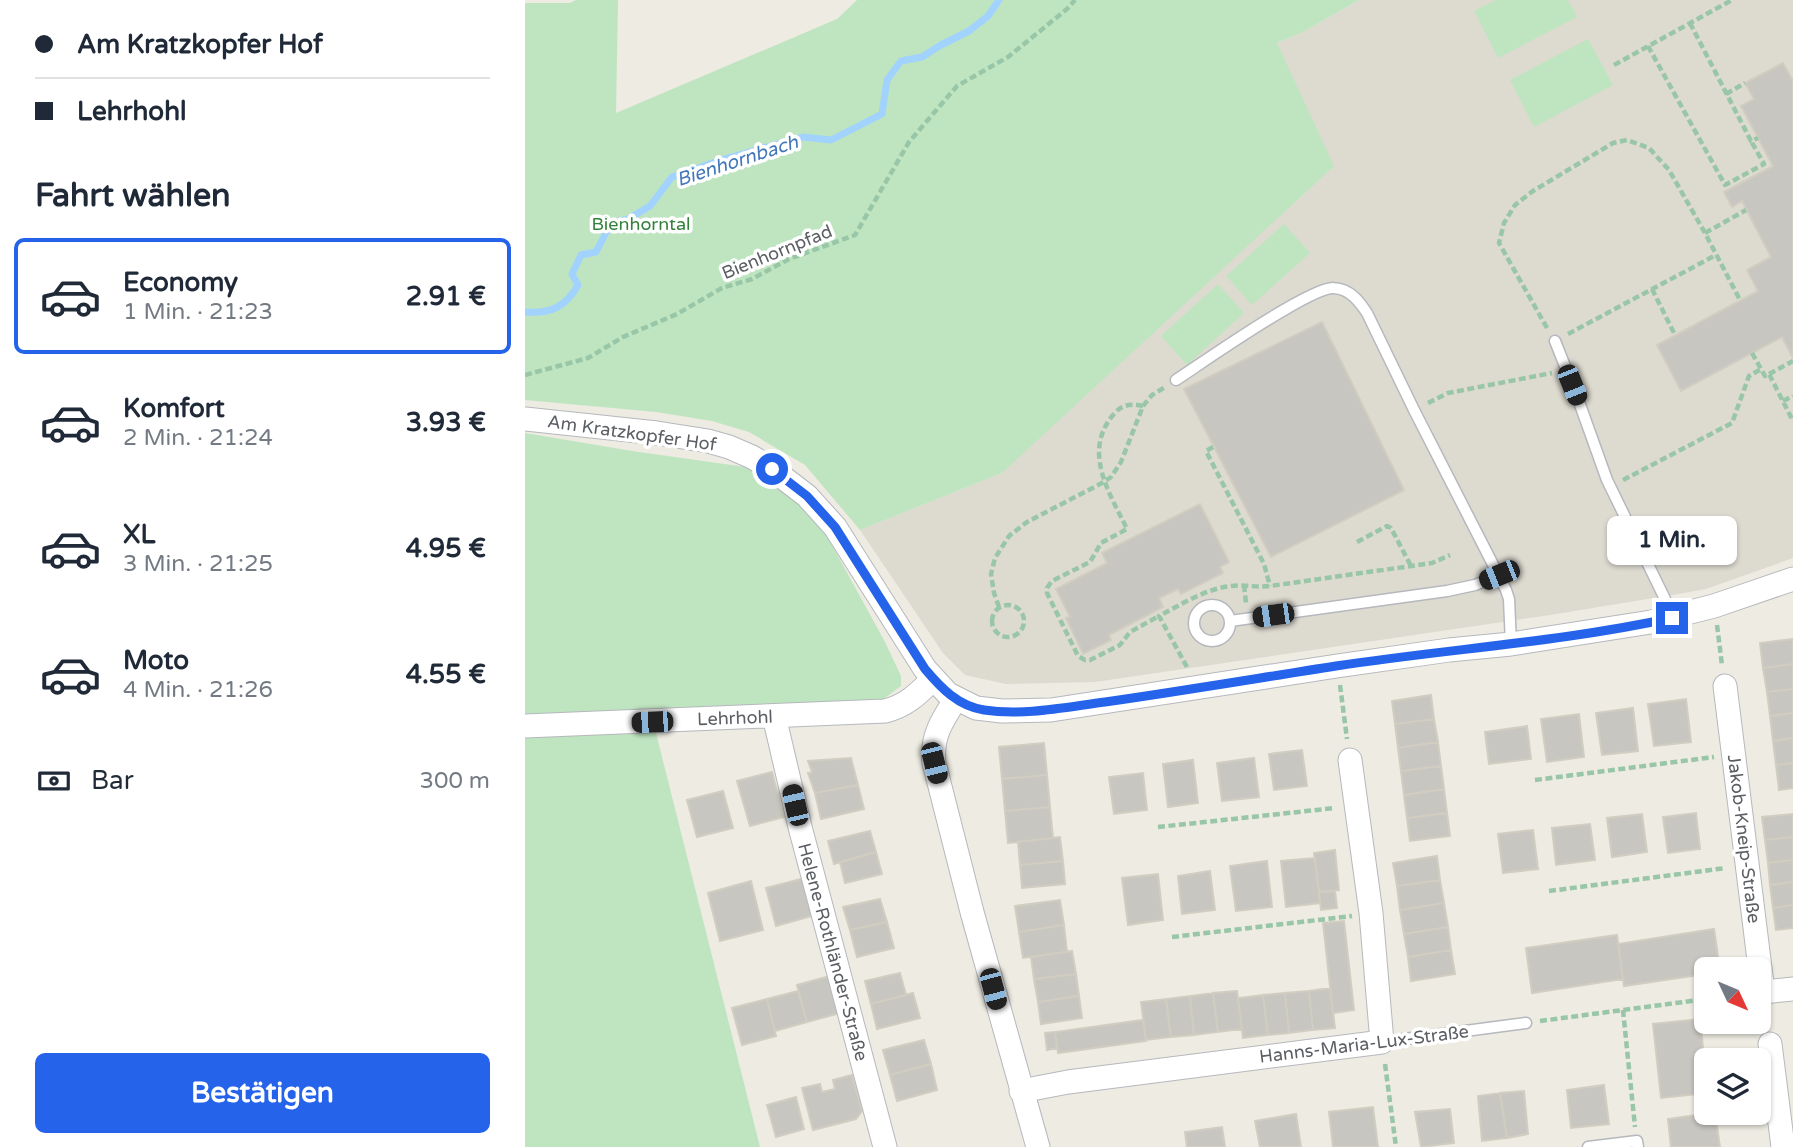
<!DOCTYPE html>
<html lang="de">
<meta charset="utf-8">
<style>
body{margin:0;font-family:"Varela Round",sans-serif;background:#f6f6f7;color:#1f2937;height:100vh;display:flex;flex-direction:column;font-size:26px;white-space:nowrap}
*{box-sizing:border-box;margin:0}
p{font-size:23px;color:#747a83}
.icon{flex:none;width:38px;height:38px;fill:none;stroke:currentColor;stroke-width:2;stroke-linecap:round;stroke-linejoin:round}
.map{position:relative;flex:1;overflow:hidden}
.side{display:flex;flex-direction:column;background:#fff;width:525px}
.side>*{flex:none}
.top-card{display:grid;align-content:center;height:154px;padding:0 35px;background:#fff}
.needle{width:46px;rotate:134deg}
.controls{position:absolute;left:1169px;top:957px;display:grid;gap:14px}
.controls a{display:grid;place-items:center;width:77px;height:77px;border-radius:10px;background:#fff;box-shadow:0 2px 5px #0004;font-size:35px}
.end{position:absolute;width:32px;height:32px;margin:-16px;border:9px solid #2563eb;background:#fff;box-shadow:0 0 0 4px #fff}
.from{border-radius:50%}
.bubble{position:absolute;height:49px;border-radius:10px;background:#fff;box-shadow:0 2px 5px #0004;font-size:23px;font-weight:800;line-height:49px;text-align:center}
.car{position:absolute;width:21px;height:42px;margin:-21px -10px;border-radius:9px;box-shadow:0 0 5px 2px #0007;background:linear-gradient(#222 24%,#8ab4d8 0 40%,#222 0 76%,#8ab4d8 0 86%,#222 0)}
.top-card b{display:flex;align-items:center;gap:24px;height:66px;font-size:26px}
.top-card b+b{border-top:2px solid #e0e1e3}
.top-card i{width:18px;height:18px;background:#1f2937}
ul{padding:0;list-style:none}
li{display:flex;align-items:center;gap:21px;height:116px;margin:0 14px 10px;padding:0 21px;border:4px solid transparent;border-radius:10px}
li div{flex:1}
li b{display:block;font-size:26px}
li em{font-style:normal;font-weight:800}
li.on{border-color:#2563eb}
li>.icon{width:63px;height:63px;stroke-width:1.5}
h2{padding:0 35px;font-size:32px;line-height:84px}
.pay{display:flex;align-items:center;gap:18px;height:77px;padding:0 35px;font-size:26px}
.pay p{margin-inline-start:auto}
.cta{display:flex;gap:14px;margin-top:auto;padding:14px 35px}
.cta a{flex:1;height:80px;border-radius:10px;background:#2563eb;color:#fff;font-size:28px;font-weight:800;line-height:80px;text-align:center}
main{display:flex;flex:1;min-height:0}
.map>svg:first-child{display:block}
</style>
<main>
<section class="side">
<div class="top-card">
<b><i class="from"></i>Am Kratzkopfer Hof</b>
<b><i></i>Lehrhohl</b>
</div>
<h2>Fahrt wählen</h2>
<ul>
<li class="on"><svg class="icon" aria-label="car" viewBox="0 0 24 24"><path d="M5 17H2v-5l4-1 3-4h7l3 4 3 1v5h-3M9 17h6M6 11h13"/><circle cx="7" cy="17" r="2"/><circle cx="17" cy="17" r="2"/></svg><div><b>Economy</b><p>1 Min. · 21:23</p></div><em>2.91 €</em></li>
<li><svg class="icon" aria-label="car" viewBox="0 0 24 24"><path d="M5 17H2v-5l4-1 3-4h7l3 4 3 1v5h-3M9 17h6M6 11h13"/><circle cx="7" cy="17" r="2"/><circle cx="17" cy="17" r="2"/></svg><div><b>Komfort</b><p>2 Min. · 21:24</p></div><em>3.93 €</em></li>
<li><svg class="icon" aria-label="car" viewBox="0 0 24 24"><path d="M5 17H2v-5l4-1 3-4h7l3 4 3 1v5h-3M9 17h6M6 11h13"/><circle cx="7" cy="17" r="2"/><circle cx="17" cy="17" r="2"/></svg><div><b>XL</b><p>3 Min. · 21:25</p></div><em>4.95 €</em></li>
<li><svg class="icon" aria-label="car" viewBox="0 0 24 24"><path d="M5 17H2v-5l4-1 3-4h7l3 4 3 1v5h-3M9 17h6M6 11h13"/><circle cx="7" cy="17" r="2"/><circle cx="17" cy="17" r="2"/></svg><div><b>Moto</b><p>4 Min. · 21:26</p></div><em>4.55 €</em></li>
</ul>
<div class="pay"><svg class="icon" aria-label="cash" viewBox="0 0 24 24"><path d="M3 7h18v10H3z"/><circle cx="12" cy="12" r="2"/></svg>Bar<p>300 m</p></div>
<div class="cta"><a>Bestätigen</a></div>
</section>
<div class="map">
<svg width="1268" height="1147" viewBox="0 0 1268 1147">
<rect width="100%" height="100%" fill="#edebe2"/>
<!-- education -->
<path fill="#dddad0" d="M 834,0 L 1268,0 L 1268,558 L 1181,589 L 1153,594 L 1025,615 L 570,682 L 481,684 L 440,675 L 418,653 L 335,530 L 477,473 L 752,43 L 776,33 Z"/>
<!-- green -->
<path fill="#bfe5c0" d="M 51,0 L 93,0 L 91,113 L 312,19 L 332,0 L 834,0 L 776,33 L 752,43 L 809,166 L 477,473 L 335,530 L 280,465 L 224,432 L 187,421 L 131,412 L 0,400 L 0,3 L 45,3 Z
M 971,0 L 1043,0 L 1052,17 L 973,58 L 949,11 Z
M 1063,39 L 1088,85 L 1009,127 L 985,80 Z
M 759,224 L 785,253 L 727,305 L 701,276 Z
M 693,284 L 719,313 L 662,365 L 636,336 Z
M 0,433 L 107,451 L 228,468 L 272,498 L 303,538 L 360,642 L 376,676 L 376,686 L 357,700 L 0,718 Z
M 130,729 L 235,1147 L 0,1147 L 0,733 Z"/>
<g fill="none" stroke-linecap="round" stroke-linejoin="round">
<!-- stream -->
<path stroke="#a2d2fe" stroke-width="7" d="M 0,312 C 25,314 41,307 53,285 L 47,274 L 56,255 L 71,252 L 86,223 L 103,219 L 125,206 L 147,177 L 196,160 L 278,137 L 306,140 L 357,114 L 362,80 L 376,61 L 397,57 L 416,45 L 444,31 L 463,16 L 474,0"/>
</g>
<!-- building -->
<path fill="#c8c6c0" stroke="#d2cdc1" stroke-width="2" d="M 1258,63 L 1268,81 L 1268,358 L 1257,337 L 1156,391 L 1132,345 L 1233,291 L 1222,270 L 1246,257 L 1217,201 L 1207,207 L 1199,192 L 1248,166 L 1216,106 L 1229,99 L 1220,83 Z
M 797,322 L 879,490 L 746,557 L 659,389 Z
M 675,504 L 704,562 L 695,567 L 698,573 L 656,594 L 653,589 L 634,598 L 638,607 L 584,635 L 586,640 L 558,654 L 541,618 L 545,617 L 531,589 L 582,563 L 577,553 Z
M 1268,639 L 1268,664 L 1238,668 L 1235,643 Z
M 1268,664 L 1268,689 L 1242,692 L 1238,668 Z
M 1268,689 L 1268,713 L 1245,716 L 1242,692 Z
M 906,695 L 909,719 L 870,724 L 867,701 Z
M 1161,699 L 1166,742 L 1129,746 L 1123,704 Z
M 1108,708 L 1113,751 L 1077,755 L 1071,713 Z
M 1268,713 L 1268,738 L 1248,741 L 1245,716 Z
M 1054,714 L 1059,757 L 1022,762 L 1016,719 Z
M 909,719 L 913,742 L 873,748 L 870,724 Z
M 1002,726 L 1006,759 L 964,764 L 960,732 Z
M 1268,738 L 1268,763 L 1251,765 L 1248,741 Z
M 913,742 L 916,766 L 876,771 L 873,748 Z
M 519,743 L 522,775 L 477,779 L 474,747 Z
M 777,750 L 782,786 L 749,790 L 744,754 Z
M 326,758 L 333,785 L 290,793 L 283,773 L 287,772 L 283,761 Z
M 729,758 L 734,797 L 697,801 L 692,763 Z
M 668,760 L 673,803 L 643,807 L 638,764 Z
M 1268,763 L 1268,788 L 1254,790 L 1251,765 Z
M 916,766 L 919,789 L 879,795 L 876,771 Z
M 247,772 L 259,817 L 225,826 L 212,781 Z
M 618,773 L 622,810 L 589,814 L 584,777 Z
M 522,775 L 525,807 L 480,811 L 477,779 Z
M 333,785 L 339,809 L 296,819 L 290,793 Z
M 919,789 L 922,813 L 882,818 L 879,795 Z
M 198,791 L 208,828 L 172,837 L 162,800 Z
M 525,807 L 528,838 L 483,843 L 480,811 Z
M 922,813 L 925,836 L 885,841 L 882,818 Z
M 1171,813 L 1175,849 L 1143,853 L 1138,817 Z
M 1117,814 L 1122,852 L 1087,857 L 1082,818 Z
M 1268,814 L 1268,837 L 1240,840 L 1237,817 Z
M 1065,824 L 1070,860 L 1031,865 L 1027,828 Z
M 1008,830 L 1013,869 L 978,873 L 973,834 Z
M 345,831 L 351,852 L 309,864 L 303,841 Z
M 535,837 L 538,861 L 495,865 L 493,842 Z
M 1268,837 L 1268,860 L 1243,863 L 1240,840 Z
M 810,850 L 814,890 L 794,892 L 789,853 Z
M 351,852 L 357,874 L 320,883 L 315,862 Z
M 912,856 L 915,880 L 872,886 L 868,863 Z
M 790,858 L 795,903 L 761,907 L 756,861 Z
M 1268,860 L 1268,882 L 1245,885 L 1243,863 Z
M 538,861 L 540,884 L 497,888 L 495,865 Z
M 742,861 L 747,907 L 711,911 L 705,866 Z
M 685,871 L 690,910 L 657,914 L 653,876 Z
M 633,874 L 638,920 L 603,925 L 597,878 Z
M 280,878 L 290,915 L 251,926 L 241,888 Z
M 915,880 L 919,903 L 875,910 L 872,886 Z
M 226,881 L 238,930 L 195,941 L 183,893 Z
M 1268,882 L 1268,905 L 1248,908 L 1245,885 Z
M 810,891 L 812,908 L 796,910 L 794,892 Z
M 355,899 L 362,922 L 325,930 L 318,907 Z
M 535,900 L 539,925 L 494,932 L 490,906 Z
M 919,903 L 923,927 L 879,934 L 875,910 Z
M 1268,905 L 1268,928 L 1251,930 L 1248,908 Z
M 819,921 L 829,1010 L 808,1013 L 798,923 Z
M 362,922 L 369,948 L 332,957 L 325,930 Z
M 539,925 L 542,952 L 498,958 L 494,932 Z
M 923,927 L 926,950 L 883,957 L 879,934 Z
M 1189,929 L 1195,970 L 1181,970 L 1181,974 L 1099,986 L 1093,944 Z
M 1092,935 L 1098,979 L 1007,993 L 1001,948 Z
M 926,950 L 930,974 L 886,981 L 883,957 Z
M 547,951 L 551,974 L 509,979 L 506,957 Z
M 375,973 L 381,995 L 346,1004 L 340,981 Z
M 551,974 L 554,996 L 513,1002 L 509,979 Z
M 305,976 L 315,1013 L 282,1022 L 272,985 Z
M 805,988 L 810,1028 L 788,1030 L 784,991 Z
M 273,991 L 282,1022 L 250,1031 L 242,999 Z
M 712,991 L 717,1029 L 693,1032 L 688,993 Z
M 784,991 L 788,1030 L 764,1033 L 760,993 Z
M 388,993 L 395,1018 L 352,1029 L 346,1004 Z
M 688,993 L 693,1032 L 669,1035 L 665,996 Z
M 760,993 L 764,1033 L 743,1035 L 738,995 Z
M 738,995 L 743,1035 L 718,1038 L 713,998 Z
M 554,996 L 557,1018 L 516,1024 L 513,1002 Z
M 665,996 L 669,1035 L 646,1037 L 641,999 Z
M 242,999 L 251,1036 L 217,1045 L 207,1008 Z
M 641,999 L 646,1037 L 621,1040 L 616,1002 Z
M 1175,1019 L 1181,1076 L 1181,1093 L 1136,1098 L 1128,1024 Z
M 618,1020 L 621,1041 L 533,1053 L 530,1032 Z
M 530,1032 L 532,1048 L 522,1050 L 520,1033 Z
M 399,1040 L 406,1064 L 365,1075 L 358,1050 Z
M 406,1064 L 412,1090 L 372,1101 L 365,1075 Z
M 327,1075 L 337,1111 L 331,1119 L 288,1130 L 277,1088 L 295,1084 L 297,1092 L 310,1089 L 308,1080 Z
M 1079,1085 L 1084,1124 L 1046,1128 L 1042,1090 Z
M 999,1091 L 1003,1134 L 982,1138 L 975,1093 Z
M 975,1093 L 982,1138 L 957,1141 L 953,1096 Z
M 271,1097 L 279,1129 L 251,1137 L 242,1105 Z
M 1239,1097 L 1242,1117 L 1218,1120 L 1217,1113 L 1234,1113 L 1234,1098 Z
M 848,1107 L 853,1147 L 808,1147 L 804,1112 Z
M 925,1109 L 929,1143 L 896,1147 L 890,1112 Z
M 1185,1113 L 1190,1113 L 1195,1147 L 1146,1147 L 1143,1119 Z
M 771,1114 L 776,1147 L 735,1147 L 730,1121 Z
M 697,1127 L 700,1147 L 662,1147 L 660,1132 Z"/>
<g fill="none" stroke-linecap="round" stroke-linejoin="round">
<defs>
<path id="lane" d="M 1030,341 L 1053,399 L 1082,480 L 1140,599 L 1147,618
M 651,380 C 677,363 786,286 809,288 C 825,289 834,301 842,313 L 889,410 L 981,590 L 984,599 L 986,644
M669 623a18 18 0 1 1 36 0a18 18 0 1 1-36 0Z
M 705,621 L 922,591 L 950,585 L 974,575
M 857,1042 L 1001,1023
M 1063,1147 L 1112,1141 L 1113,1147"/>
<path id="street" d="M 0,419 L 132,433 L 183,441 L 204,447 L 227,457 L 247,469 L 282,496 L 310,527 L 400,669 L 423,694 L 451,708 L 477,711 L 526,710 L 812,666 L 924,650 L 986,644 L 1126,622 L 1189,606 L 1268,579
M 1200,686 L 1238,992 L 1268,989
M 431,699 C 417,720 406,737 409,763 L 447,912 L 513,1147
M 249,716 L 275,827 L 360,1147
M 0,726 L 360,711 C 381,706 393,694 408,679
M 1245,1044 L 1258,1147
M 496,1091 L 543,1082 L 857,1042 L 846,913 L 825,760"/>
</defs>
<!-- lane casing -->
<use href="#lane" stroke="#b5b8bd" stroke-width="13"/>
<!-- street casing -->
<use href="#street" stroke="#b5b8bd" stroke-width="25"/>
<!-- path -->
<path stroke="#98c6a7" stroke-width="4.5" stroke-dasharray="7 3.5" stroke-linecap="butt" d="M 1165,23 L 1226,141 L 1233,138
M 1123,46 L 1200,185 L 1239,164 L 1226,141
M 1089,65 L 1207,0
M 1201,94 L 1220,83
M 1180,233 L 1221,210
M 1127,289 L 1150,335
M 1022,328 L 974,243 L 979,223 L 990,205 L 1008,191 L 1088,143 L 1102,140 L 1124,148 L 1144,170 L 1180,233 L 1215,300
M 1043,334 L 1191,255
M 1227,353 L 1240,376 L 1244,374 L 1268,421
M 1244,374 L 1268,361
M 0,375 L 63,358 L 98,337 L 152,314 L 197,288 L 227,279 L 264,259 L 330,235 L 384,142 L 432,86 L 483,57 L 542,9 L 550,0
M 1258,401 L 1268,396
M 903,403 L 923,393 L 1027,373
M 618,406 C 605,403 596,405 588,415 C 557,452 585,494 602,529 L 576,543 L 565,562 L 527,581 L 522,588 L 522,593 L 553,656 L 560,660 L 565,660 L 595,645 L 605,632 L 634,616
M 688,447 L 681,451 L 739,564 L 745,586
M 1098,480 L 1207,423 L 1224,376 L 1236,369
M 832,542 L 862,526 L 866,528 L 886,566
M 719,585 L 721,603
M467 621a16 16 0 1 1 32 0a16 16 0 1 1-32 0Z
M 474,607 L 469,593 L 466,574 L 470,558 L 484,536 L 502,522 L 579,482 L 586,477 L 596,462 L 618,406 L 627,395 L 640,387
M 1192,625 L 1197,665
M 662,667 L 634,616 C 657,604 680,589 706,586 C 719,584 731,588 745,586 L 907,563 L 925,555
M 815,685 L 822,739
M 1010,780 L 1189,757
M 633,827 L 810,808
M 1024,891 L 1201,868
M 647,937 L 827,916
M 1098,1010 L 1110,1127
M 1015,1021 L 1181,999
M 860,1064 L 871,1147"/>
<!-- lane -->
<use href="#lane" stroke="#fff" stroke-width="10"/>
<!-- street -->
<use href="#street" stroke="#fff" stroke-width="23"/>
</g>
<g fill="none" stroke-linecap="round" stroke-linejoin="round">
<!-- route -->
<path stroke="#2563eb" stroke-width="9" d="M 247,469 L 282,496 L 310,527 L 400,669 C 416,688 433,706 459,710 C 499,716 541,707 580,702 C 657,691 734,678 811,666 C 923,649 1036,642 1147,618"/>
</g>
<g text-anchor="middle" stroke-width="7" stroke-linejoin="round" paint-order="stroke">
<!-- park labels -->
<g font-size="18" fill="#34813b" stroke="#fff">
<text x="116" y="230">Bienhorntal</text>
</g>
<!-- street labels -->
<g font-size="18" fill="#5b5e63" stroke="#fff">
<text transform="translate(252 252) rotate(-22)" y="6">Bienhornpfad</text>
<text transform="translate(107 433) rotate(8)" y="6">Am Kratzkopfer Hof</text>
<text transform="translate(210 718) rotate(-2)" y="6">Lehrhohl</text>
<text transform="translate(1219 839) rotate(83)" y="6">Jakob-Kneip-Straße</text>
<text transform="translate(308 952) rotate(75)" y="6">Helene-Rothländer-Straße</text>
<text transform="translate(839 1044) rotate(-7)" y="6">Hanns-Maria-Lux-Straße</text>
</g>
<!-- water labels -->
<g font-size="19" font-style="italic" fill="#4177b9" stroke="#fff">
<text transform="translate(212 160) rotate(-18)" y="7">Bienhornbach</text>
</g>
</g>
</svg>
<div class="controls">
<a><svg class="needle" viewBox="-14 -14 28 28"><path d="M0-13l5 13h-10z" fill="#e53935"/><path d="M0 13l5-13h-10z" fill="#747a83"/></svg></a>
<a><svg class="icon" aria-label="layers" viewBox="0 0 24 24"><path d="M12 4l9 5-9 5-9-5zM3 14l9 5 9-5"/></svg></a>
</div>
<i class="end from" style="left:247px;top:469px"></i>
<i class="end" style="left:1147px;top:618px"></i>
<div class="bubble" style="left:1082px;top:516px;width:130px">1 Min.</div>
<i class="car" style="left:1047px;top:385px;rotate:158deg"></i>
<i class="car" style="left:974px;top:575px;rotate:248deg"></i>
<i class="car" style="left:748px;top:615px;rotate:262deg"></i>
<i class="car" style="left:127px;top:722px;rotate:268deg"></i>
<i class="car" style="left:409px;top:763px;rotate:166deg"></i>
<i class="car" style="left:270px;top:805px;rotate:347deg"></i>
<i class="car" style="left:468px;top:989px;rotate:165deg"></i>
</div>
</main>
